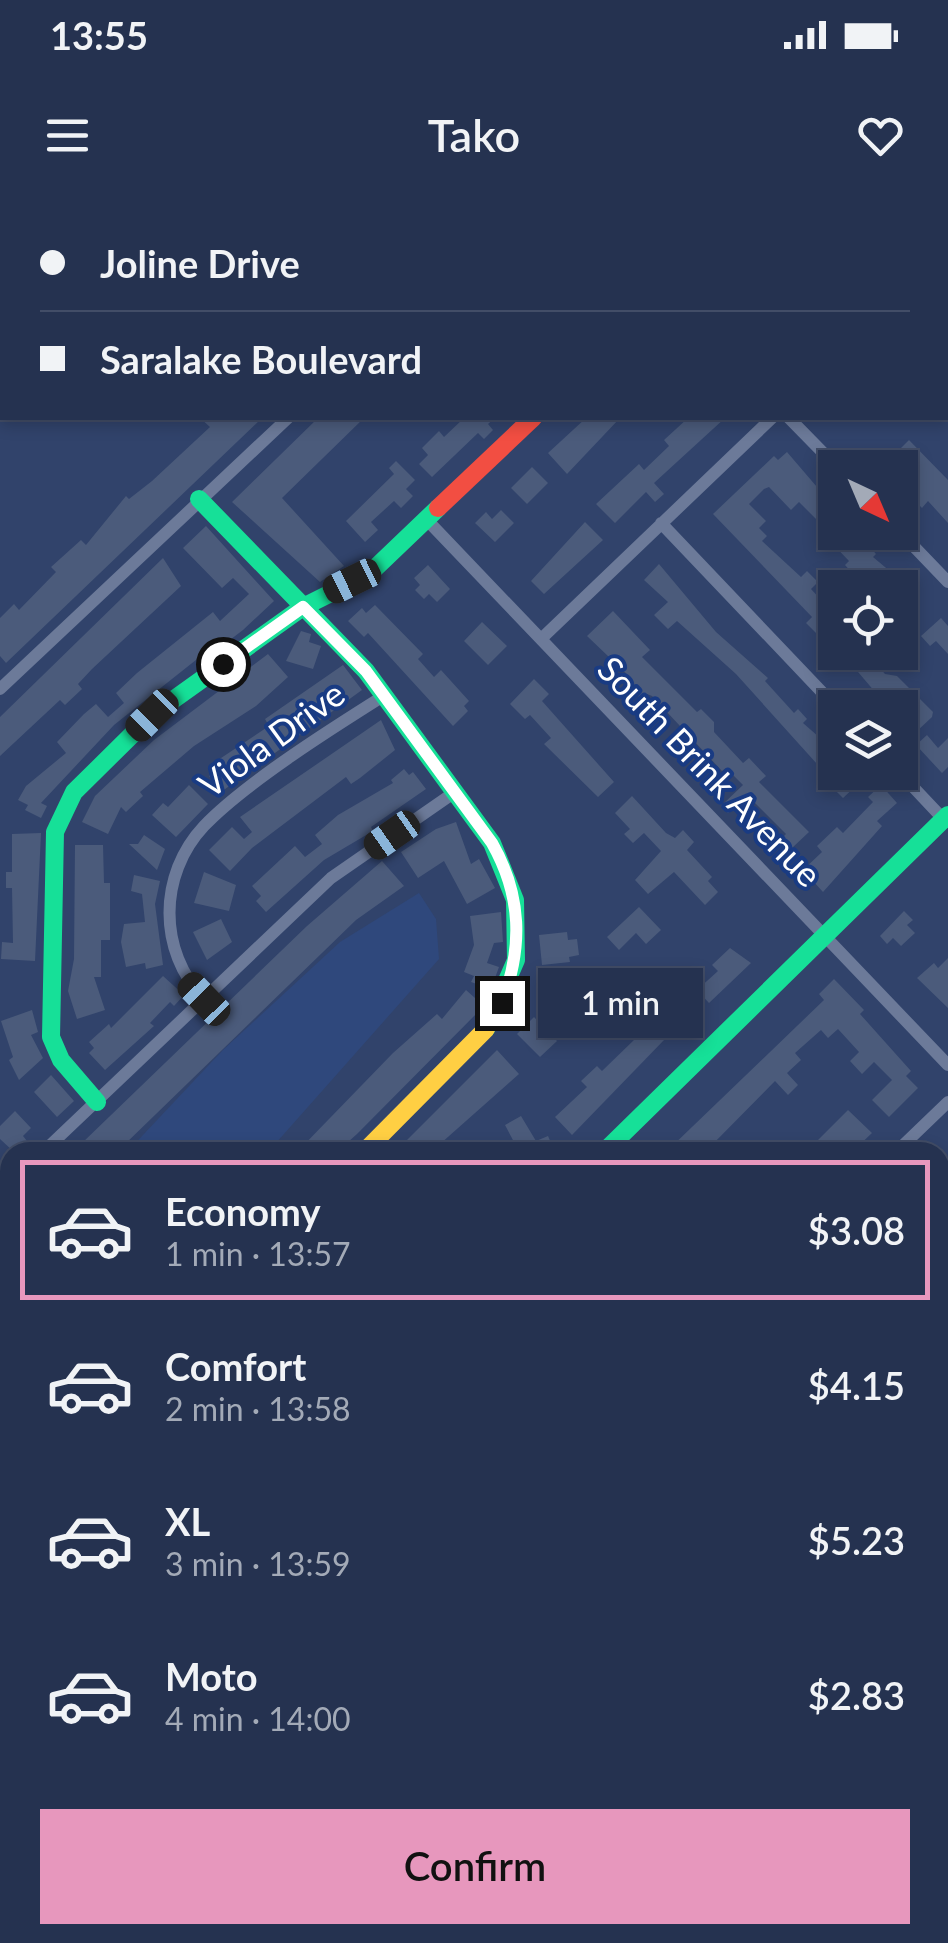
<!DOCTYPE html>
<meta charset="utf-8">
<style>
body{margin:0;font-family:Lato,sans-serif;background:#313e5a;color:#f1f3f6;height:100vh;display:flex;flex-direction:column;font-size:38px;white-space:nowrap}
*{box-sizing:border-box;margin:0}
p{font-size:32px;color:#a3aab7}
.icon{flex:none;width:55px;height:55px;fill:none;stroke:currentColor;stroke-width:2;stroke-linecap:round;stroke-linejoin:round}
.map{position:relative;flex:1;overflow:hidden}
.panel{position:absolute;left:0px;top:942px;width:950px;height:802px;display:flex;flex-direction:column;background:#253250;border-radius:30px 30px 0 0;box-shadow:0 5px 15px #0003,0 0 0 2px #424d67}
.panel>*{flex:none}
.guide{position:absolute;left:0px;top:0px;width:950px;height:220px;box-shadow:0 5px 15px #0003,0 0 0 2px #424d67;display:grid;align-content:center;height:220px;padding:0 40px;background:#253250}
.needle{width:65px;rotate:136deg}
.fabs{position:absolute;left:818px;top:250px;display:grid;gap:20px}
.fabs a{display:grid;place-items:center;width:100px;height:100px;border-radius:0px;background:#253250;box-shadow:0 5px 15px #0003,0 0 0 2px #424d67;font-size:50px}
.end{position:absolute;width:45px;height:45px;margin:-22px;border:12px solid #fff;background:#111;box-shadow:0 0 0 5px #111}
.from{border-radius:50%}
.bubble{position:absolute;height:70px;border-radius:0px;background:#253250;box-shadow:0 5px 15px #0003,0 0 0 2px #424d67;font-size:32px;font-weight:600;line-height:70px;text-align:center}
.car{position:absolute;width:30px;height:60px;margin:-30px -15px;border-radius:12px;box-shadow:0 0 8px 2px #0007;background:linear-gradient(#222 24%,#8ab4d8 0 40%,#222 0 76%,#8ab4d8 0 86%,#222 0)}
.guide b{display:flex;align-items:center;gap:35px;height:95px;font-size:38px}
.guide b+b{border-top:2px solid #424d67}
.guide i{width:25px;height:25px;background:#f1f3f6}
ul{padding:18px 0 0;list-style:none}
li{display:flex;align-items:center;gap:30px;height:140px;margin:0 20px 15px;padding:0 20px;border:5px solid transparent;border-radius:0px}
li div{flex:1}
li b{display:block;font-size:38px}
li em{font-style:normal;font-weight:600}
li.current{border-color:#e797bd}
li>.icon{width:90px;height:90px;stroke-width:1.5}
.action{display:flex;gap:20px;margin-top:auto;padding:20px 40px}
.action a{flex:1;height:115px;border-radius:0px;background:#e797bd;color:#111;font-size:40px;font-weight:600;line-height:115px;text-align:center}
.status{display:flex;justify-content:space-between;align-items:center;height:70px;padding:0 50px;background:#253250;direction:ltr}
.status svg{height:28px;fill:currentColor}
header{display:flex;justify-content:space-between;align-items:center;height:130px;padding:0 40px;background:#253250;font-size:45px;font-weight:600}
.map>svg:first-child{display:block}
</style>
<div class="status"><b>13:55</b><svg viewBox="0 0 49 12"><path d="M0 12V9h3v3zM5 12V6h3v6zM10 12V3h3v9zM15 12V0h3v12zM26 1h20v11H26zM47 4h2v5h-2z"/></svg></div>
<header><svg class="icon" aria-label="menu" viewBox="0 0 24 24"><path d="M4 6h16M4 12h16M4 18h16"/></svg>Tako<svg class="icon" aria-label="heart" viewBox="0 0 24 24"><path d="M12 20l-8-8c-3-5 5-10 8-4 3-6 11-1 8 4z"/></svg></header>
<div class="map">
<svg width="948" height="1743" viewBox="0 0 948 1743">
<rect width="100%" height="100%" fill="#31436b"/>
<!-- water -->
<path fill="#2f487c" d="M 419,693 L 436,719 L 439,759 L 268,952 L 127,952 L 223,850 L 340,742 Z"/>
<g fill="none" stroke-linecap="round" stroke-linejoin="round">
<!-- stream -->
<path stroke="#2f487c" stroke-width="4" d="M 0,1169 L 10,1176
M 143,1743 L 147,1735"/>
</g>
<!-- building -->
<path fill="#4b5b7b" d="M 200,218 L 262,218 L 6,463 L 0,456 L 0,418 L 14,404 L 19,410 L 56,372 L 51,367 L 81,340 L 86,345 L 126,296 L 129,299 L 152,281 L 210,227 Z
M 318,218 L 364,218 L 282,298 L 344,366 L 320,382 L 232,302 Z
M 464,218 L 495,218 L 488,224 L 493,230 L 484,239 L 478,233 L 432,277 L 419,264 L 428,255 L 422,248 L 439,231 L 444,237 Z
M 586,218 L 620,218 L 567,274 L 548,253 Z
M 688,218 L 725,218 L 654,283 L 664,294 L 655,302 L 646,292 L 615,323 L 596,304 L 639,264 L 644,270 L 669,246 L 664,240 Z
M 909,240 L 948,280 L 948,323 L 928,301 L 922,308 L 900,286 L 900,268 L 889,268 L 896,261 L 892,257 Z
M 787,252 L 835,308 L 835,332 L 868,332 L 862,338 L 876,354 L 873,357 L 910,388 L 876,388 L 869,380 L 864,386 L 845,365 L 849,361 L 827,338 L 831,334 L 799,302 L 791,310 L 769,287 L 764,289 L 749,304 L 766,321 L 759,328 L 767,336 L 762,341 L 801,377 L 807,371 L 818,382 L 811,389 L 835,415 L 835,452 L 806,423 L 812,417 L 713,314 L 774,256 L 778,260 Z
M 396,261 L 415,280 L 406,289 L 413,296 L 401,308 L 394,301 L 371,322 L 378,330 L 365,342 L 346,321 L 394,274 L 389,268 Z
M 532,267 L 548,283 L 527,304 L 511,288 Z
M 501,310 L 514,323 L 495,342 L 475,323 L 486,312 L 492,319 Z
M 585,322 L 603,340 L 544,394 L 531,381 Z
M 206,326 L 274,401 L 243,430 L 210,455 L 206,452 L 114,525 L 41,603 L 47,606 L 41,618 L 25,610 L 28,605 L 18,600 L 26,586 L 66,553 L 57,542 L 84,514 L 96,504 L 108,517 L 124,503 L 116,493 L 137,473 L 213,412 L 220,421 L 249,394 L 233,378 L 222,388 L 183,348 Z
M 163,358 L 181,386 L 92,469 L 78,484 L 82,489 L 65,505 L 60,500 L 0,556 L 0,517 Z
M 659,364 L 716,432 L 768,478 L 765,481 L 794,513 L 798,509 L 807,519 L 803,523 L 835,551 L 835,572 L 861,572 L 853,580 L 857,585 L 843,598 L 832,587 L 835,584 L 736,474 L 677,421 L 668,429 L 654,415 L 668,402 L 644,380 Z
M 428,365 L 450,389 L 437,402 L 429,394 L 424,399 L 415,390 L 420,385 L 414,378 Z
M 375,405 L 423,454 L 418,459 L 434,477 L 441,470 L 469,501 L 464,506 L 468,511 L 453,526 L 368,433 L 364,437 L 348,421 L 362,408 L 366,413 Z
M 613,411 L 650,450 L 642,457 L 697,512 L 701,509 L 714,522 L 714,532 L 743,563 L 749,558 L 766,576 L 759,582 L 809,632 L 792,648 L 782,638 L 786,634 L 747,595 L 728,613 L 721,606 L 743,585 L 726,568 L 722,571 L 652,496 L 647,494 L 642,500 L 626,484 L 632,479 L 587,436 Z
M 941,418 L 948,426 L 948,454 L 936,441 L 930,446 L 921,436 Z
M 482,422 L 507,446 L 488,465 L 464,441 Z
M 301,431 L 311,434 L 309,442 L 321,446 L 313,469 L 286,461 Z
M 841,452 L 866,452 L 885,474 L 897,476 L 933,512 L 932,517 L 915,533 L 900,518 L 900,494 L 887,506 Z
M 268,454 L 288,477 L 256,506 L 194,546 L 140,592 L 143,596 L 126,612 L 121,607 L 108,634 L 82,622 L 95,596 L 154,540 Z
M 343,465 L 362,490 L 221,592 L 209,576 L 214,572 L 209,566 L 269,526 L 265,519 Z
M 534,479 L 549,494 L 542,501 L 614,582 L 598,597 L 544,544 L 551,538 L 530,515 L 525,519 L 510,504 Z
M 381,520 L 395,550 L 360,578 L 351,584 L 346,577 L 252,648 L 230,671 L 209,650 L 232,627 L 244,639 L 252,632 L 240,617 Z
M 927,535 L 938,548 L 948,538 L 948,567 L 942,573 L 916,545 Z
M 404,569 L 409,575 L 413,572 L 426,589 L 371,627 L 373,631 L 324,660 L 266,712 L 256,701 L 261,696 L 252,686 L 295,646 L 305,657 L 322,644 L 315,635 L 338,615 L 393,583 L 391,580 Z
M 189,585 L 208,604 L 176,637 L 152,615 L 163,603 L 168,607 Z
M 881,585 L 897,603 L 877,621 L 882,626 L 823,692 L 803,670 L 822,652 L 817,646 L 837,627 L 843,633 L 873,602 L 868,597 Z
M 632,596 L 666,633 L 675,638 L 683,630 L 694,642 L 687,650 L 712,677 L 708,681 L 718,692 L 705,705 L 674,672 L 648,694 L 635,680 L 661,651 L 644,633 L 633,643 L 624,634 L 630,629 L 615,613 Z
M 456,622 L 471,664 L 479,659 L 495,688 L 467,704 L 444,661 L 418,678 L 401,652 L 436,629 Z
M 41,633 L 35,761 L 1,759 L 2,742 L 13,743 L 12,688 L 6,688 L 6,672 L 12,672 L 12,634 Z
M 144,635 L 165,649 L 157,670 L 129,644 L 138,644 Z
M 75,645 L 103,645 L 104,683 L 110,683 L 110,740 L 101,740 L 101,777 L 94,777 L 105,810 L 77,819 L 68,791 L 74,759 Z
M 382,661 L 404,686 L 356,720 L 122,947 L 114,952 L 89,952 L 81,944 L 307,726 Z
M 204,672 L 236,685 L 229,711 L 194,703 Z
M 134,675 L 160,681 L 155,704 L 163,765 L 146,769 L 145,763 L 126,767 L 121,742 L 124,724 L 145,722 L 142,694 L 131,691 Z
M 639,707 L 661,730 L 646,744 L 636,733 L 619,750 L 607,737 Z
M 904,711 L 913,720 L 907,725 L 915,733 L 901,746 L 893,738 L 887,744 L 880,736 Z
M 501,712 L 503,742 L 494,743 L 487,763 L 499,767 L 491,789 L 471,782 L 474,776 L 464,772 L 474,745 L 470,716 Z
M 221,719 L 232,742 L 207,760 L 193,732 Z
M 567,732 L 568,740 L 577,739 L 579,755 L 569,757 L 570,762 L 542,765 L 539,735 Z
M 730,748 L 751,763 L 709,803 L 697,790 L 718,771 L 712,765 Z
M 948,758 L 948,808 L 917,778 L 934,763 L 938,768 Z
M 163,776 L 184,795 L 174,806 L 170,802 L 150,823 L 154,826 L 105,870 L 89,853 L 94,848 L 89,842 L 109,824 L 111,828 Z
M 834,779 L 864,810 L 860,814 L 911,871 L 906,876 L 918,888 L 889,917 L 872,900 L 892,880 L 874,862 L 862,874 L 850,861 L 859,852 L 838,829 L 828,838 L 821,830 L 795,853 L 801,860 L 787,873 L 798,885 L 788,895 L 775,881 L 705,952 L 666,952 L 824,800 L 819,794 Z
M 466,790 L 484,806 L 357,934 L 337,952 L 297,952 L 393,853 L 437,814 L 442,819 Z
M 32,810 L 38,832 L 31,835 L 43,858 L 19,880 L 9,860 L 13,857 L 1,821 Z
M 635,816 L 640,822 L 645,818 L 665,839 L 572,935 L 555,917 L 587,887 L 581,881 L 597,866 L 602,871 L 635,839 L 623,826 Z
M 534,817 L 557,841 L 540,857 L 517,834 Z
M 497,850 L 519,874 L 431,952 L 395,952 Z
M 51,875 L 74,901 L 57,917 L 34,892 Z
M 848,910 L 872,933 L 852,952 L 806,952 Z
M 15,911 L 31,928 L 23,936 L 27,941 L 14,952 L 0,939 L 0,926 Z
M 521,916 L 536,941 L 548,936 L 555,952 L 495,952 L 515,944 L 505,925 Z"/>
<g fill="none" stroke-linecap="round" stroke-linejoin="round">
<!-- path -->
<path stroke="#6c7a99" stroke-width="2.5" stroke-dasharray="5 8" stroke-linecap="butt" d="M 196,1743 L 199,1735
M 232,1743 L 235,1735"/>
<!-- street -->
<path stroke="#6c7a99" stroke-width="12" d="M 121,0 L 124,2
M 3,2 L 6,0
M 267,2 L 270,0
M 518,2 L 520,0
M 948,140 L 948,141
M 789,218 L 838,268
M 427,320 L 948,865
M 661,323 L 837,508
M 900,332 L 948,382
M 541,439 L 772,218
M 0,489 L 288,218
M 899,572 L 946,622
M 204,799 C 158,751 158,675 204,626 C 245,583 334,527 385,495
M 43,952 L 331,678 L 455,592
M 896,952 L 948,902
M 0,971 L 10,973
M 940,1195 L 948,1187
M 0,1383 L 10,1394
M 940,1460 L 948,1468
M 0,1485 L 10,1495
M 940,1538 L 948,1530
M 337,1735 L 345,1743
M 622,1735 L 629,1743
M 292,1743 L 293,1735
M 732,1743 L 740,1735"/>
<!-- fast -->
<path stroke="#16e098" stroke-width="18" d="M 199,299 L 366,471 L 492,643 L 515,700 L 516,760 L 486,829
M 97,902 L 61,860 L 51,837 L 55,632 L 74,592 L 152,515 L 303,407 L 369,374 L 438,308
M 604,952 L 948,615"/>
<!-- slow -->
<path stroke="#ffcf43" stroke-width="18" d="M 364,952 L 486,829
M 0,1547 L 10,1538"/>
<!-- jam -->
<path stroke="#f24e42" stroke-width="18" d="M 438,308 L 533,218"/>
</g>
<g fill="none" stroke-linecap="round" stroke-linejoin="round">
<!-- route -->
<path stroke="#fff" stroke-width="12" d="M 223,464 L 303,407 L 366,471 L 492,643 C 522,696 523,747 502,803"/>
</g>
<g text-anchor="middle" stroke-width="8" stroke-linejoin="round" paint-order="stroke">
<!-- street labels -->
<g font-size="35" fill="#fff" stroke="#193b83">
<text transform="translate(272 540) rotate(-36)" y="12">Viola Drive</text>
<text transform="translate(709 572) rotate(46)" y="12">South Brink Avenue</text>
</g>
</g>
</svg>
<div class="fabs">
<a><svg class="needle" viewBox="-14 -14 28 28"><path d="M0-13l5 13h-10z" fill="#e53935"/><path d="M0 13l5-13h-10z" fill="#a3aab7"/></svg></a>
<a><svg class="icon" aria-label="locate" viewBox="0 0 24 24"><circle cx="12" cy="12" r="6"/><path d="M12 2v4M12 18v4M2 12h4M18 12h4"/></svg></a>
<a><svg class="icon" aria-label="layers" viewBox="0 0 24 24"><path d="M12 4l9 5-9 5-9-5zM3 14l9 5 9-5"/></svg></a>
</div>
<i class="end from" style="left:223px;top:464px"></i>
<i class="end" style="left:502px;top:803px"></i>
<div class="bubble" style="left:538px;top:768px;width:165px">1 min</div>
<i class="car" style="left:352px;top:381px;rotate:244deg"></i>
<i class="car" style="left:152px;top:515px;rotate:225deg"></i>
<i class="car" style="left:392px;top:635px;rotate:235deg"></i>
<i class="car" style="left:204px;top:799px;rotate:316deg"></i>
<div class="guide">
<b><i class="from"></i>Joline Drive</b>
<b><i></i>Saralake Boulevard</b>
</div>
<section class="panel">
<ul>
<li class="current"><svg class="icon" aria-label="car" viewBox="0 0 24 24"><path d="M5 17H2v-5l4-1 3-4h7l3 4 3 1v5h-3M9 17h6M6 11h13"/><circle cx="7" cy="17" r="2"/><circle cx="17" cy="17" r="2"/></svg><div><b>Economy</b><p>1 min · 13:57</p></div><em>$3.08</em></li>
<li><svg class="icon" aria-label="car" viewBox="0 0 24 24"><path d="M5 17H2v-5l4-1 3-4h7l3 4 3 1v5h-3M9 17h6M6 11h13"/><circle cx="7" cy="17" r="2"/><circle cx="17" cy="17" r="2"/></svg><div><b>Comfort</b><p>2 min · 13:58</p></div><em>$4.15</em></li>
<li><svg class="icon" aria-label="car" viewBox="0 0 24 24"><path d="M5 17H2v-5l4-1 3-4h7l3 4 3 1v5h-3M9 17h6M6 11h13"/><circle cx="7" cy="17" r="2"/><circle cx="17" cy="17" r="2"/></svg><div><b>XL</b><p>3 min · 13:59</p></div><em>$5.23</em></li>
<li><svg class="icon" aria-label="car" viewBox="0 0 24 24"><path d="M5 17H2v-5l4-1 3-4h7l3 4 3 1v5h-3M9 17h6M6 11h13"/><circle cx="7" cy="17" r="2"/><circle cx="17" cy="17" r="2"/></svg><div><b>Moto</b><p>4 min · 14:00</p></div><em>$2.83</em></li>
</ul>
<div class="action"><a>Confirm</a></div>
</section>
</div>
